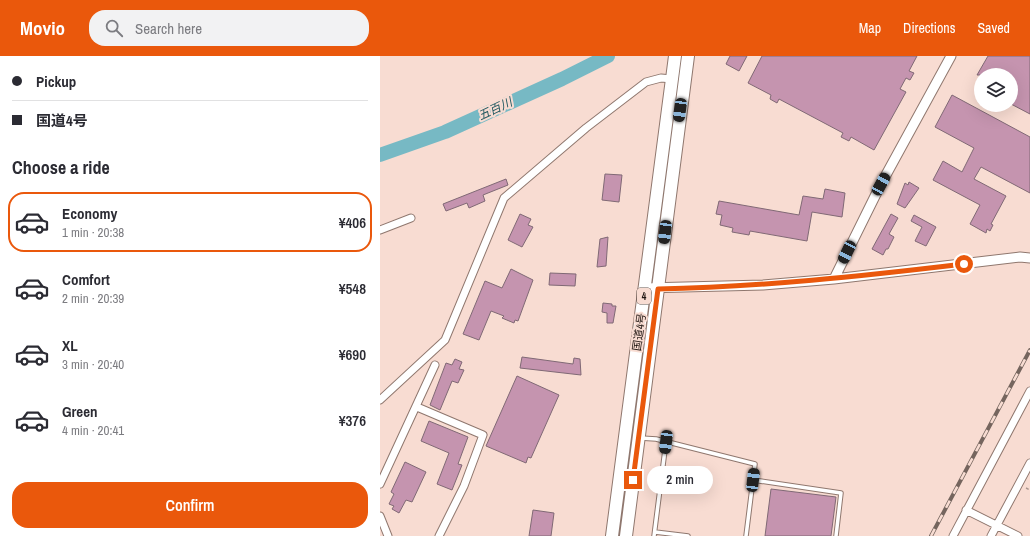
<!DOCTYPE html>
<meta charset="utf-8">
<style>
body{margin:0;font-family:"Archivo Narrow","Noto Sans JP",sans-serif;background:#f2f2f3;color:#2b2b33;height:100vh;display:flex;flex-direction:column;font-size:15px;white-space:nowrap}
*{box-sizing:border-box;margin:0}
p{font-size:13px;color:#7c7c81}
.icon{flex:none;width:22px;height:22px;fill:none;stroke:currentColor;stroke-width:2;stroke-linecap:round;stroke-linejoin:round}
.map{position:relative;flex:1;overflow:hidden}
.drawer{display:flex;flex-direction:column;background:#fff;width:380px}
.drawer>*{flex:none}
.guide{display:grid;align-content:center;height:88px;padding:0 12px;background:#fff}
.fabs{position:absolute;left:594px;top:12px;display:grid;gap:8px}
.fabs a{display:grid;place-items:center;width:44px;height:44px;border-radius:50%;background:#fff;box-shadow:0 4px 16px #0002;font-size:20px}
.end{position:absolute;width:18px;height:18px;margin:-9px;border:5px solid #ea580c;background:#fff;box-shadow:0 0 0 2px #fff}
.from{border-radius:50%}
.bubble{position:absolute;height:28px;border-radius:14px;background:#fff;box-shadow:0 4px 16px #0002;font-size:13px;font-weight:600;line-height:28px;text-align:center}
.car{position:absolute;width:12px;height:24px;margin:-12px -6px;border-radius:5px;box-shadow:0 0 3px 1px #0007;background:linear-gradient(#222 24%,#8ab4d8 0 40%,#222 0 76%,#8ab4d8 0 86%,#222 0)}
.guide b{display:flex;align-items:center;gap:14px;height:38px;font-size:15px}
.guide b+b{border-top:1px solid #e1e1e2}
.guide i{width:10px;height:10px;background:#2b2b33}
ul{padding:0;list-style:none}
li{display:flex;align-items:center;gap:12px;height:60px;margin:0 8px 6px;padding:0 4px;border:2px solid transparent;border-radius:16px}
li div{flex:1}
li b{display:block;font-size:15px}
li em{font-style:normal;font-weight:600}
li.current{border-color:#ea580c}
li>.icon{width:36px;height:36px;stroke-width:1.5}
h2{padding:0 12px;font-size:18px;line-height:48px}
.button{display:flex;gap:8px;margin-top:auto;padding:8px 12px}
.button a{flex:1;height:46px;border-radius:16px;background:#ea580c;color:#fff;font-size:16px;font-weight:600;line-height:46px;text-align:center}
header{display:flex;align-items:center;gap:24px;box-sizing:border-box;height:56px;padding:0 20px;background:#ea580c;color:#fff}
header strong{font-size:19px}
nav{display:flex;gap:22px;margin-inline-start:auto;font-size:14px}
.search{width:280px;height:36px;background:#f2f2f3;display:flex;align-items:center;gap:10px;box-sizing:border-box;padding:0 14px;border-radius:16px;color:#7c7c81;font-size:15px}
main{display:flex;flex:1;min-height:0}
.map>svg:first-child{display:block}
</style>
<header>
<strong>Movio</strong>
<div class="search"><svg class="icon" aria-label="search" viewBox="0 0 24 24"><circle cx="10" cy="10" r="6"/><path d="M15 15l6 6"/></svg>Search here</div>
<nav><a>Map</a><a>Directions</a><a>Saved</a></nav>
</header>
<main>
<section class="drawer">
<div class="guide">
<b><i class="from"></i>Pickup</b>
<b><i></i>国道4号</b>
</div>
<h2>Choose a ride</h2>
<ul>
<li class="current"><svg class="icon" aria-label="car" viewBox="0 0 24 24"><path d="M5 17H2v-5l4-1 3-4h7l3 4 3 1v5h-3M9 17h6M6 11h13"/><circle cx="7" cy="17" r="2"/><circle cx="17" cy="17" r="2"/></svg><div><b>Economy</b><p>1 min · 20:38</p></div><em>¥406</em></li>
<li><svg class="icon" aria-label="car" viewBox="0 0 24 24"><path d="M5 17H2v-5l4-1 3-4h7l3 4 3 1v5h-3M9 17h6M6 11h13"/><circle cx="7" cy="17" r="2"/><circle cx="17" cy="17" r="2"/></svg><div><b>Comfort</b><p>2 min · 20:39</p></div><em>¥548</em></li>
<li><svg class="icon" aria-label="car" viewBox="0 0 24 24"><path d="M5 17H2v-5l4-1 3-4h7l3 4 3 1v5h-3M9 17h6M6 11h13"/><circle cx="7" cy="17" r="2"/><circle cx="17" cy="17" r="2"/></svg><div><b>XL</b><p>3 min · 20:40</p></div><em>¥690</em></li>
<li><svg class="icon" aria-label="car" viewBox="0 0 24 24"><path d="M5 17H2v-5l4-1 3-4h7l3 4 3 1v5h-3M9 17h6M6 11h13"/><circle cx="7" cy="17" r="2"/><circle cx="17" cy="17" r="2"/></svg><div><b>Green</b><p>4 min · 20:41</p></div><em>¥376</em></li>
</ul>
<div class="button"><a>Confirm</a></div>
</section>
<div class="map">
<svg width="650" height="480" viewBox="0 0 650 480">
<rect width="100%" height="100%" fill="#f8dcd2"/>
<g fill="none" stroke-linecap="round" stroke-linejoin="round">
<!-- river -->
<path stroke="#77b9c4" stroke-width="14" d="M 0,99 L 65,76 L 182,23 L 228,0"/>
</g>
<!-- building -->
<path fill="#c594af" stroke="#806975" d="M 350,0 L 367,0 L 359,15 L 346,8 Z
M 382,0 L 537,0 L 529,15 L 534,17 L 530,24 L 526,22 L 520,33 L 526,36 L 494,94 L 471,81 L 469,85 L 461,81 L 463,77 L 399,43 L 397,47 L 390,43 L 391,39 L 368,27 Z
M 608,0 L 650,0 L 650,58 L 631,48 L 631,19 L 597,19 Z
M 572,39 L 650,81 L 650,137 L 601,111 L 594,123 L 626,140 L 611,168 L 613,169 L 610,175 L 607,173 L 606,177 L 590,168 L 600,149 L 553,124 L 563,105 L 582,116 L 594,92 L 555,71 Z
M 225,118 L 242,119 L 239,146 L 222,144 Z
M 126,123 L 128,129 L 103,139 L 105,145 L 89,152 L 87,147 L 66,155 L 63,148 Z
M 529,126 L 539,132 L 525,152 L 517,148 L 525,127 L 528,129 Z
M 445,133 L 465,137 L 462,161 L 432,156 L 427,185 L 370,175 L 369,179 L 352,176 L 353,172 L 340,169 L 342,159 L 336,158 L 339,145 L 419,159 L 423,140 L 443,143 Z
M 140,158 L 151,163 L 148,169 L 153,171 L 142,191 L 128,184 Z
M 511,158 L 518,162 L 509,178 L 514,181 L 508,193 L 506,193 L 503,199 L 492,193 Z
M 534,159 L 556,171 L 546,190 L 535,185 L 542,171 L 531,165 Z
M 228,181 L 226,210 L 217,211 L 220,183 Z
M 131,213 L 153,224 L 138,265 L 135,264 L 134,267 L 122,262 L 124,260 L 111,255 L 99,284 L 83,278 L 105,225 L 122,232 Z
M 170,217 L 196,218 L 195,230 L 169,229 Z
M 223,247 L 232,248 L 232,250 L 236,250 L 233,267 L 227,267 L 227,257 L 222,256 Z
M 142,301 L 193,308 L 194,302 L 200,303 L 201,319 L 140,312 Z
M 75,303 L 82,306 L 79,313 L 84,314 L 78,327 L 72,325 L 60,354 L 50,349 L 66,307 L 72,309 Z
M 137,320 L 179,339 L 151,402 L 148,401 L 146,407 L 106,390 Z
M 49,365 L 88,381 L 78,408 L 82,409 L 72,434 L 57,428 L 69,397 L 41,385 Z
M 25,406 L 46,416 L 32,446 L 26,444 L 19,457 L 12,453 L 14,450 L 9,448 L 14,438 L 11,436 Z
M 391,433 L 456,441 L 451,480 L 385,480 Z
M 153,454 L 174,457 L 171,480 L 149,480 Z"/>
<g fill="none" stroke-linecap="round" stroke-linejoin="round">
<defs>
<path id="service" d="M 260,382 L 276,383 L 375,408 L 366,480
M 373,424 L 461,437 L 456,480
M 275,476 L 308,480
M 274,480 L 286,386"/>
<path id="minor" d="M 0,174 L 31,162
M 0,344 L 65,284 L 124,142 L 206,72 L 266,26 L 281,22 L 292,23
M 37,351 L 103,379 L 84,430 L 59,480
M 0,428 L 55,309
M 586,454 L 638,480
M 0,460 L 8,480
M 573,480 L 650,335
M 611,480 L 650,407"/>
<path id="tertiary" d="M 454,223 L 501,128 L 571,0
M 265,232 L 383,229 L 454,223 L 640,201 L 650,202"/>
<path id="trunk" d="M 232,480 L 295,0
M 246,480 L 308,0"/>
</defs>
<!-- service casing -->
<use href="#service" stroke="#8f776e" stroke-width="5.5"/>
<!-- minor casing -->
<use href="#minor" stroke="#8f776e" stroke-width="9"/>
<!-- tertiary casing -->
<use href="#tertiary" stroke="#8f776e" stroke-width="11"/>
<!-- trunk casing -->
<use href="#trunk" stroke="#8f776e" stroke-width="14"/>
<!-- path -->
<path stroke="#aa958d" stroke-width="1.5" stroke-dasharray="3 3" stroke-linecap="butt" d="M 646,432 L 650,434"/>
<!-- service -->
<use href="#service" stroke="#fff" stroke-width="3.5"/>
<!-- minor -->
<use href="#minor" stroke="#fff" stroke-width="7"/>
<!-- tertiary -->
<use href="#tertiary" stroke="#fff" stroke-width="9"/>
<!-- trunk -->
<use href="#trunk" stroke="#fff" stroke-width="12"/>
<defs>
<path id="rail" d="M 551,480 L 650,294"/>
</defs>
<!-- rail casing -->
<use href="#rail" stroke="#75655e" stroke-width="4"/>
<!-- rail -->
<use href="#rail" stroke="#f8dcd2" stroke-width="2.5" stroke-dasharray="8" stroke-linecap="butt"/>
</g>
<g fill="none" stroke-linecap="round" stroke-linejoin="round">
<!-- route -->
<path stroke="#ea580c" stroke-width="5" d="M 253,424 L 278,233 C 381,231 483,220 584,208"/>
</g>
<g text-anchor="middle" stroke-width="4" stroke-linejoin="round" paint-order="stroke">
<!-- shield labels -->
<rect fill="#f8dcd2" stroke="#5f504a" stroke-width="1" x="257" y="232" width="14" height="16" rx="3"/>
<g font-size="10" font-weight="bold" fill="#1d1410">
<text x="264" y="244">4</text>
</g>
<!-- street labels -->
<g font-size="11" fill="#1d1410" stroke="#f8dcd2">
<text transform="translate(259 276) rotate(-82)" y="4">国道4号</text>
</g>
<!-- water labels -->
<g font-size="12" font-style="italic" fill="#205860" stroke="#f8dcd2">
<text transform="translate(115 53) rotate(-25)" y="4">五百川</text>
</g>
</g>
</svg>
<div class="fabs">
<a><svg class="icon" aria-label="layers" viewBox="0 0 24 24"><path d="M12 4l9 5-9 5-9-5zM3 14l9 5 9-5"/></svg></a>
</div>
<i class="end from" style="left:584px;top:208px"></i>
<i class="end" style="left:253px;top:424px"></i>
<div class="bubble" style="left:267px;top:410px;width:66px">2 min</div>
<i class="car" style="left:300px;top:54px;rotate:188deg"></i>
<i class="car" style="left:501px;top:128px;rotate:29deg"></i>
<i class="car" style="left:285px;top:176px;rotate:187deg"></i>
<i class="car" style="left:467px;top:196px;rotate:206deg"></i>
<i class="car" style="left:286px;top:386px;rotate:187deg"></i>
<i class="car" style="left:373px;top:424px;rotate:7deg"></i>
</div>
</main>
